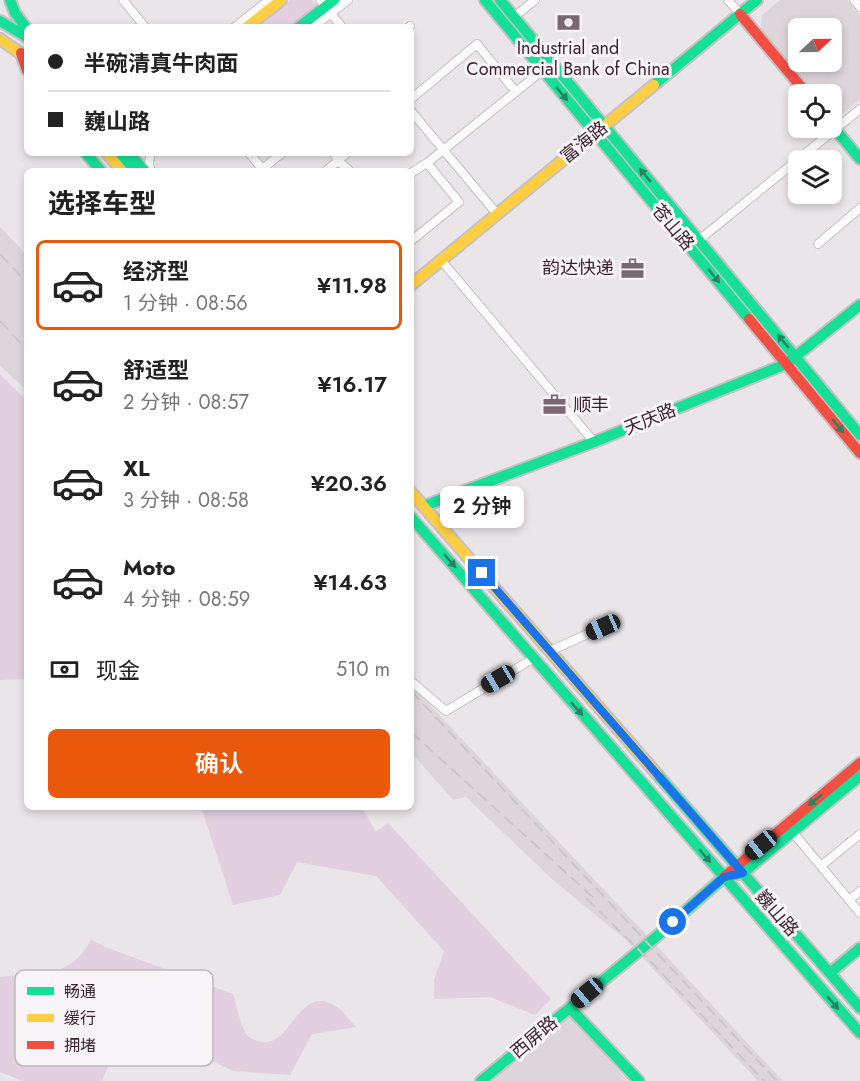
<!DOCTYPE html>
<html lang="zh">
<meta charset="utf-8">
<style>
body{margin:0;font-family:Jost,"Noto Sans SC",sans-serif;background:#f2f2f2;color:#222;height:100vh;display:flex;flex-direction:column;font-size:22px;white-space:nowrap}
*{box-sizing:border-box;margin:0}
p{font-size:20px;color:#767676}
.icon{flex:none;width:33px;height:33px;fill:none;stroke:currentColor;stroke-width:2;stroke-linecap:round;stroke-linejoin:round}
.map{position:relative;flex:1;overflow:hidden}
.drawer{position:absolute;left:24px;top:168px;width:390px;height:642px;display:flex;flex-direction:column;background:#fff;border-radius:9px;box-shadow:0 3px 9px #0003}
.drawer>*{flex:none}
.banner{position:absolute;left:24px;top:24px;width:390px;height:132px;border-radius:9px;box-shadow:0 3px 9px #0003;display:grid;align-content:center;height:132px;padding:0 24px;background:#fff}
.needle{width:39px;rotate:68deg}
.tools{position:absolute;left:788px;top:18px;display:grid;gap:12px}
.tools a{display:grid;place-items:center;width:54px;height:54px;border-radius:9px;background:#fff;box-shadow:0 3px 9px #0003;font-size:30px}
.end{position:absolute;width:27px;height:27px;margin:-14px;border:8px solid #1a73e8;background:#fff;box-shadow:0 0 0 3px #fff}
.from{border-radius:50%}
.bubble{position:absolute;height:42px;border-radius:9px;background:#fff;box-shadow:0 3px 9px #0003;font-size:20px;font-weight:600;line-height:42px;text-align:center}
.car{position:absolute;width:18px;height:36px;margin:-18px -9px;border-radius:8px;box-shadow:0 0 4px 2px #0007;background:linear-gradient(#222 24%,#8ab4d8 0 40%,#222 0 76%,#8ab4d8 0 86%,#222 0)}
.banner b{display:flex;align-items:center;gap:21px;height:57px;font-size:22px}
.banner b+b{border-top:2px solid #e0e0e0}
.banner i{width:15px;height:15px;background:#222}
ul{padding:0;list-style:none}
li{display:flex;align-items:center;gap:18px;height:90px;margin:0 12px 9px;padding:0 12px;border:3px solid transparent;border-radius:9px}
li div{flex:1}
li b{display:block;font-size:22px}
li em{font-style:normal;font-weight:600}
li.current{border-color:#ea580c}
li>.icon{width:54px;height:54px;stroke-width:1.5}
h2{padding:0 24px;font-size:27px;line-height:72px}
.pay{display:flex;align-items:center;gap:15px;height:66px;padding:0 24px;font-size:22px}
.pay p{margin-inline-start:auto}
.primary-button{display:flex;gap:12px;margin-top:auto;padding:12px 24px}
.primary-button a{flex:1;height:69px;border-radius:9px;background:#ea580c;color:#fff;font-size:24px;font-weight:600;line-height:69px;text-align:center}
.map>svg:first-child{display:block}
</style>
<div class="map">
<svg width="860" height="1081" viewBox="0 0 860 1081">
<rect width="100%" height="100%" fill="#eae5e8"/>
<!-- built -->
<path fill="#ddd5da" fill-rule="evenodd" d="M 780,0 L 847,0 L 860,16 L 860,99 L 839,117 L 831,114 L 831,94 L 815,94 L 761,29 L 762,15 ZM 798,28 L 831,28 L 831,62 L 798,62 Z
M 0,227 L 27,255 L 27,391 L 0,365 Z
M 411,685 L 640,928 L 783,1081 L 758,1081 L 626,940 L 553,880 L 466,797 L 453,800 L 411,752 Z
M 571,1013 L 627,1081 L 491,1081 Z"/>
<!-- green -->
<path fill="#e2d0e0" d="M 290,0 L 312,0 L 320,11 L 299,27 L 255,27 Z
M 0,374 L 27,401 L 27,679 L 0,680 Z
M 201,807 L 362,807 L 376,832 L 388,823 L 551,999 L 535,1015 L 490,997 L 434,999 L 434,980 L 444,951 L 376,876 L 297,862 L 280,895 L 233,905 Z
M 91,940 L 108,948 L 233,994 C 237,1006 240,1023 246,1034 C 250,1039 256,1041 262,1042 C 292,1047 299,981 337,1007 C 345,1012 350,1021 356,1027 L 312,1034 L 290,1075 L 233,1071 L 160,1036 L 125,1025 L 102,1081 L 23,1081 L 0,1072 L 0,977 C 40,973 70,979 91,940 Z"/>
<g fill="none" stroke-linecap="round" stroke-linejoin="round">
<defs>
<path id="street" d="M 123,0 L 145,27
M 320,0 L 342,27
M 728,0 L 740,14
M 854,0 L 860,7
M 514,17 L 535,0
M 235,27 L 269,0
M 313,27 L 348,0
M 409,27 L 410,26
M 411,99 L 477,44 L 516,92
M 411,111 L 497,214
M 249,153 L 264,171
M 334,153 L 338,161 L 350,171
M 150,171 L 149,162 L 151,153
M 260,171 L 282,153
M 326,171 L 347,153
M 411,173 L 427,163 L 543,70
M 699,240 L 860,109
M 411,241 L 459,202 L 427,163
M 818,244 L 860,208
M 441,260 L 594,442
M 550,651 L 603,627
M 411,681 L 446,711 L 534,658
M 790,829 L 860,913
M 821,866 L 860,834
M 849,900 L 860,891"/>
<path id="fast" d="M 10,0 L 15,13 L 27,29
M 485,0 L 749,319
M 500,0 L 860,435
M 0,21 L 27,37
M 299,27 L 334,0
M 654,85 L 757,0
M 831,124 L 860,159
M 86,153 L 101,171
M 120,153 L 135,171
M 129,154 L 145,171
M 424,506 L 594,442 L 786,364 L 860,305
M 411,517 L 860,1033
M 657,774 L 860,1008
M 734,875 L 743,873 L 860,776
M 830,973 L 860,948
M 570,1008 L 639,1081
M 481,1081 L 656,937 L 724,877"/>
<path id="slow" d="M 247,27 L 281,0
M 0,39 L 27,58
M 107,153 L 122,171
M 411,285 L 654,85
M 411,492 L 657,774"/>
<path id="jam" d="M 740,14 L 807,94
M 21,53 L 27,70
M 749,319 L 860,453
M 724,877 L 860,763"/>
</defs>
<!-- street casing -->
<use href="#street" stroke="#c6c0c4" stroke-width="10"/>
<!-- fast casing -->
<use href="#fast" stroke="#c7c1c5" stroke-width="14"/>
<!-- slow casing -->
<use href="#slow" stroke="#c7c1c5" stroke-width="14"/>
<!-- jam casing -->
<use href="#jam" stroke="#c7c1c5" stroke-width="14"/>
<!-- street -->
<use href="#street" stroke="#fcfbfc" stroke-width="8"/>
<!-- fast -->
<use href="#fast" stroke="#16e098" stroke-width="10"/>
<!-- slow -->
<use href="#slow" stroke="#ffcf43" stroke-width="10"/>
<!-- jam -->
<use href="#jam" stroke="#f24e42" stroke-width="10"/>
<!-- rail -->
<path stroke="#cbc7c9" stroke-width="2" stroke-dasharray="12 6" stroke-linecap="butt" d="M 0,254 L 27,283
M 0,321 L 27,350
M 411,691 L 777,1081
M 411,732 L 596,900
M 586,898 L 654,965 L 764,1081"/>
</g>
<!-- one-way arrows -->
<defs><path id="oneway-solid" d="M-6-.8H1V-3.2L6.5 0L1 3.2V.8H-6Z" transform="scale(1.5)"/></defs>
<g fill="#298264">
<use href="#oneway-solid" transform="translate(562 94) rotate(50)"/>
<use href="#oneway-solid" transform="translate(645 175) rotate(-130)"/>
<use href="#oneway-solid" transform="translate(714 276) rotate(50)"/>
<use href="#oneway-solid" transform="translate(783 341) rotate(-130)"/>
<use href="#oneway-solid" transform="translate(838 426) rotate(50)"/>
<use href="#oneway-solid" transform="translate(450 561) rotate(49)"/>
<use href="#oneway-solid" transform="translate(577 709) rotate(49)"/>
<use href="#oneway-solid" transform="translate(815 800) rotate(141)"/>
<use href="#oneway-solid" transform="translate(705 856) rotate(49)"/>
<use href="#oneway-solid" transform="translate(833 1003) rotate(49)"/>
</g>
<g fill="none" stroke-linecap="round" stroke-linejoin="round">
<!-- route -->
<path stroke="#1a73e8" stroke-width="8" d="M 482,573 L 743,873 L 724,877 L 673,922"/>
</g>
<!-- icons -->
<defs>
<symbol id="bank-bare" viewBox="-9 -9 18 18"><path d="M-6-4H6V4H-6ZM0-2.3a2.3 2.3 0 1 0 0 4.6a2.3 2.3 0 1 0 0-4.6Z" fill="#796870" stroke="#f9f4f7" stroke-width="2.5" paint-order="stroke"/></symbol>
<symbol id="office-bare" viewBox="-9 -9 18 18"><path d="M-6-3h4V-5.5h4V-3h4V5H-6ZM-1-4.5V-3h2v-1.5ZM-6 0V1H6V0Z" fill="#796870" stroke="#f9f4f7" stroke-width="2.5" paint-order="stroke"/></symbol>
</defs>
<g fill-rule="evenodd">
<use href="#bank-bare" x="552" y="6" width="33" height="33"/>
<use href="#office-bare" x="616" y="252" width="33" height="33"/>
<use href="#office-bare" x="538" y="388" width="33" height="33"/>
</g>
<g text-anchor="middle" stroke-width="6" stroke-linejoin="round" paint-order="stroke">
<!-- poi labels -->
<g font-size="18" fill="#3c242f" stroke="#f9f4f7">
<text x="568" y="54">Industrial and<tspan x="568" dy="21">Commercial Bank of China</tspan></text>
<text x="614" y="274" text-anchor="end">韵达快递</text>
<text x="573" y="411" text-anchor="start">顺丰</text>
</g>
<!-- street labels -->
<g font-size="18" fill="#3c242f" stroke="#f9f4f7">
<text transform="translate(584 142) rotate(-39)" y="6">富海路</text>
<text transform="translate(673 227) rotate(50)" y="6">苍山路</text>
<text transform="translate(650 419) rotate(-22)" y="6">天庆路</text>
<text transform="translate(777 913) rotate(49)" y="6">巍山路</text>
<text transform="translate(534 1037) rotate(-40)" y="6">西屏路</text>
</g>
</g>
<!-- legend -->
<rect x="15" y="970" width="198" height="96" rx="9" fill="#f9f4f7" stroke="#c0b6bb" stroke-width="1.5"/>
<rect x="27" y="987" width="27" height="8" fill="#16e098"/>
<rect x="27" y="1014" width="27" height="8" fill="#ffcf43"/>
<rect x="27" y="1041" width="27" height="8" fill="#f24e42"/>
<g font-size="16" fill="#3c242f">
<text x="64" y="997">畅通</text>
<text x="64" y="1024">缓行</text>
<text x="64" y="1051">拥堵</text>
</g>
</svg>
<div class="tools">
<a><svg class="needle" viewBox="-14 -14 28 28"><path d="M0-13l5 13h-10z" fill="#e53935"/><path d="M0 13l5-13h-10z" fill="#767676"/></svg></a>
<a><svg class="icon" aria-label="locate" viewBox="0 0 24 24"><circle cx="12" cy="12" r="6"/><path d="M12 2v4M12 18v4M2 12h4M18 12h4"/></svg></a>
<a><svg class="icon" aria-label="layers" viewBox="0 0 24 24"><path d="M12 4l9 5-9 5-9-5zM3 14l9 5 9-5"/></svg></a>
</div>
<i class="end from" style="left:673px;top:922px"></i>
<i class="end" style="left:482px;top:573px"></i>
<div class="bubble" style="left:440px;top:486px;width:84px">2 分钟</div>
<i class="car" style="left:603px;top:627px;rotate:246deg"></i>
<i class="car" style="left:498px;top:679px;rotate:240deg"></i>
<i class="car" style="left:761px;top:845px;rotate:231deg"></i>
<i class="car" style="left:587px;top:993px;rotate:230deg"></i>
<div class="banner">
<b><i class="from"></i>半碗清真牛肉面</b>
<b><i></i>巍山路</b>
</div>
<section class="drawer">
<h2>选择车型</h2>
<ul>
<li class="current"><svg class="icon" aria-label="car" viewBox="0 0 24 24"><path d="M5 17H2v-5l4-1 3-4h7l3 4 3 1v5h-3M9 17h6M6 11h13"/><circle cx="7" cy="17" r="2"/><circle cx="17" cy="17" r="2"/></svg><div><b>经济型</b><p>1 分钟 · 08:56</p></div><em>¥11.98</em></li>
<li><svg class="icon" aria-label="car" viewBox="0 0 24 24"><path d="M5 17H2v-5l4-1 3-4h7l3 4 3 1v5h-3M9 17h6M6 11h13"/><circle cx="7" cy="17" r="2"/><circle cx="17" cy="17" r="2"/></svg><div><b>舒适型</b><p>2 分钟 · 08:57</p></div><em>¥16.17</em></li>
<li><svg class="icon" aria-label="car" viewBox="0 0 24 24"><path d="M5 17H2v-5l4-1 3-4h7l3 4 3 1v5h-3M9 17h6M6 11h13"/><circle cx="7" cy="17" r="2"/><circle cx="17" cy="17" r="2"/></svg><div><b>XL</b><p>3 分钟 · 08:58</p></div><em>¥20.36</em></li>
<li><svg class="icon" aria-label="car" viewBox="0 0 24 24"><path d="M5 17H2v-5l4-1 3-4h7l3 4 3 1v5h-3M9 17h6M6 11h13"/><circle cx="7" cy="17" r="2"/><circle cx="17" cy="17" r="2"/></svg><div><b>Moto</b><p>4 分钟 · 08:59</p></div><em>¥14.63</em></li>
</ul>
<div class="pay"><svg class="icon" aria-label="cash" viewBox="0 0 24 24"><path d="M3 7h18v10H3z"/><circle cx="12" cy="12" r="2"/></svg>现金<p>510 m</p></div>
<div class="primary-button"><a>确认</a></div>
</section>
</div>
